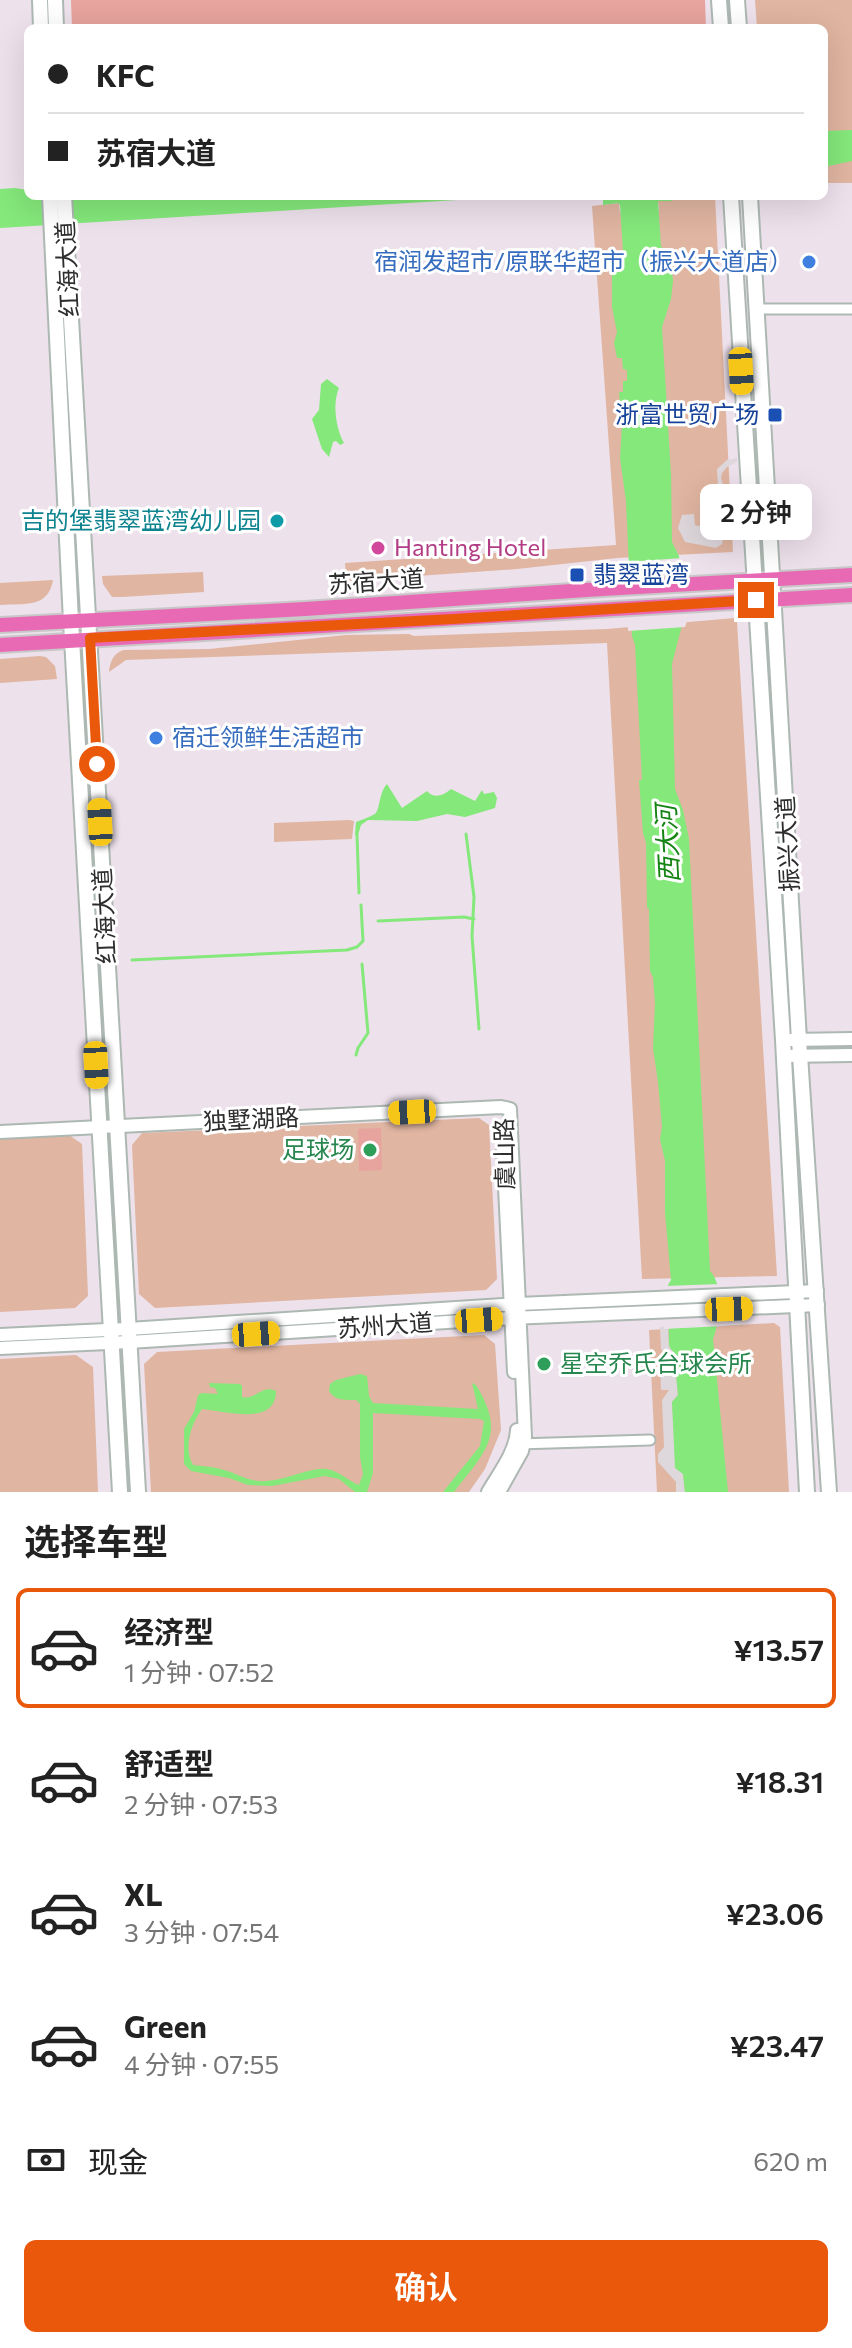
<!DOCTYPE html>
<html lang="zh">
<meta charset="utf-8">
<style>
body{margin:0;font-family:Commissioner,"Noto Sans SC",sans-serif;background:#f6f6f6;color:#222;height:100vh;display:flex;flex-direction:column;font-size:30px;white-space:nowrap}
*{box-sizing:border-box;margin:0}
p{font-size:26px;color:#767676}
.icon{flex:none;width:44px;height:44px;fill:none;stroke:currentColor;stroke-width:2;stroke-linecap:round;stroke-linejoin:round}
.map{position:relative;height:1492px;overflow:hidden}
.details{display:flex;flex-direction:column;background:#fff;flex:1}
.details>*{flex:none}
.banner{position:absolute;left:24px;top:24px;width:804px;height:176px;border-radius:12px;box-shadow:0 8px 32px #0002;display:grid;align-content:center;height:176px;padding:0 24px;background:#fff}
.end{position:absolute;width:36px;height:36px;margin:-18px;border:10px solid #ea580c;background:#fff;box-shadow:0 0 0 4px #fff}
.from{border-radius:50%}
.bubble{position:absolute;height:56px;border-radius:12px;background:#fff;box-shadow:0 8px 32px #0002;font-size:26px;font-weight:600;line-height:56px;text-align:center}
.car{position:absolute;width:24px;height:48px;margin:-24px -12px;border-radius:10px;box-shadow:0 0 6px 2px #0007;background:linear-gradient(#f5c518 24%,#345 0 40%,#f5c518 0 76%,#345 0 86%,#f5c518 0)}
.banner b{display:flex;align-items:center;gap:28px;height:76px;font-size:30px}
.banner b+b{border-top:2px solid #e0e0e0}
.banner i{width:20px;height:20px;background:#222}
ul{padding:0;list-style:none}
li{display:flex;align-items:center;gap:24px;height:120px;margin:0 16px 12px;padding:0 8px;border:4px solid transparent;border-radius:12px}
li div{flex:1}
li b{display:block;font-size:30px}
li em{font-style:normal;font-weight:600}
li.active{border-color:#ea580c}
li>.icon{width:72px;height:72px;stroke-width:1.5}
h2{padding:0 24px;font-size:36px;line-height:96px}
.pay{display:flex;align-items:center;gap:20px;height:88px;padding:0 24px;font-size:30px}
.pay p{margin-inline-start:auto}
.action{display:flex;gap:16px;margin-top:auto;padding:16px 24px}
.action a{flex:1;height:92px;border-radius:12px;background:#ea580c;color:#fff;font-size:32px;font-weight:600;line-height:92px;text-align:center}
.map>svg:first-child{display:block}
</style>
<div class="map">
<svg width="852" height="1492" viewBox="0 0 852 1492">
<rect width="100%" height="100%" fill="#ede1eb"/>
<!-- green -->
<path fill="#e0b5a1" d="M 755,0 L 852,0 L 852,183 L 824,183 L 824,28 L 757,28 Z
M 672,196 L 715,196 L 733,552 L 617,558 L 517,569 L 346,581 L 345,563 L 616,545 L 592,206 L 619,203 L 620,213 L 659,210 L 658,201 L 672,200 Z
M 203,572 L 204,592 L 122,597 L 112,597 L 103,584 L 102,576 Z
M 53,580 C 48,609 24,603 0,605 L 0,583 Z
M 735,618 L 737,622 L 777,1276 L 642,1279 L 607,643 L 126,660 L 109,672 C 110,662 113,654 123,650 L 209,649 L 346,635 L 409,634 L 414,636 L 607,629 Z
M 40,656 L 46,657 L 55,666 L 57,679 L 0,683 L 0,659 Z
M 349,820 L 354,821 L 352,839 L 274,842 L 274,823 Z
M 479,1118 L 489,1125 L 497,1279 L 486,1290 L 155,1308 L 139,1294 L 132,1145 L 142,1133 Z
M 69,1135 L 82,1144 L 88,1296 L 75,1308 L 0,1312 L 0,1139 Z
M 774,1323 L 780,1327 L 789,1492 L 657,1492 L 649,1330 Z
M 484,1335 L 495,1344 L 501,1430 L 485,1469 L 469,1492 L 151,1492 L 144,1364 L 157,1352 Z
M 76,1355 L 93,1367 L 98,1492 L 0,1492 L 0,1359 Z"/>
<!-- pitch -->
<path fill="#e7a39d" d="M 71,0 L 705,0 L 706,28 L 72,28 Z
M 381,1128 L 382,1170 L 359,1171 L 358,1129 Z"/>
<!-- plaza -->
<path fill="#ded7dc" d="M 737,458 L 737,462 L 727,467 L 722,473 L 721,478 L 730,506 L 722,544 L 716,548 L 685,542 L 678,528 L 682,515 L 694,514 L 695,525 L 699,526 L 714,523 L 721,515 L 722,497 L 718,487 L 717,469 L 727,460 Z
M 668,1326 L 669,1346 L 674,1353 L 678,1395 L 672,1402 L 676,1462 L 683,1474 L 685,1492 L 676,1492 L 676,1482 L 658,1462 L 658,1454 L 664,1447 L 662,1400 L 669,1390 L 661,1390 L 660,1363 L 668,1363 L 668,1357 L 661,1349 L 660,1327 Z"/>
<!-- water -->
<path fill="#84e87b" d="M 852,130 L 852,161 L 824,167 L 824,131 Z
M 15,188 L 28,190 L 28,196 L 522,196 L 0,228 L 0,189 Z
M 603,196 L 672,196 L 672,201 L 658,201 L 661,246 L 671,264 L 673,281 L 671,299 L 662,327 L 671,474 L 672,542 L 679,556 L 683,621 L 672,664 L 675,789 L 683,810 L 689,839 L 710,1271 C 724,1285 720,1321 713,1339 L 728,1492 L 685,1492 L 683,1474 L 675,1468 L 672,1402 L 678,1395 L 674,1353 L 669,1346 L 668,1285 L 671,1280 L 665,1213 L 665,1161 L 660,1139 L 662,1127 L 658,1082 L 653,1048 L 655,1004 L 653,977 L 650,971 L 649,909 L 647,908 L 646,843 L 643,833 L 639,780 L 642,780 L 635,645 L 632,636 L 626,501 L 620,458 L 622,425 L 619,392 L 623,392 L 623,381 L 627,381 L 627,370 L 623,369 L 622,358 L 617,358 L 614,343 L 617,332 L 612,307 L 612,254 L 623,252 L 620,205 L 618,203 L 603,205 Z
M 327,379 L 339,388 C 332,404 336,429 344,443 L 340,445 L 336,441 L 333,442 L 329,457 L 322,449 L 312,419 L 319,410 L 321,384 Z
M 387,784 L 402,808 L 427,791 C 434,799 443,796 451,789 L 475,801 L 482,790 L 484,794 L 494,792 L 497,798 L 495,808 L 465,817 L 447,814 L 417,821 L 368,820 L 361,825 L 358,835 L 355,835 L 356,822 C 361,820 370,817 375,814 C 380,810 379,792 387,784 Z
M 360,1374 L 367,1376 L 369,1396 L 373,1403 L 478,1409 L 472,1383 L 476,1385 C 507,1435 485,1452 454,1492 L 443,1492 L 480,1446 L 484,1421 L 480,1419 L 373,1413 L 373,1473 L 367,1492 L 355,1492 L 339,1479 L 325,1476 L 272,1486 L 248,1485 L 229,1478 L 191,1471 L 184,1464 L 184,1429 L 194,1412 L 198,1395 L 202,1393 L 218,1394 L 215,1388 L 210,1387 L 209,1383 L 240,1384 L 242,1386 L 242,1397 C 256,1400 262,1384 276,1391 C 276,1427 224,1411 202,1409 C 191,1424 183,1448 193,1465 C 203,1466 214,1467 224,1470 C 236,1473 246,1480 259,1481 C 281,1483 309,1467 326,1469 C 340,1471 348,1481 359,1485 L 363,1474 L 360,1457 L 360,1404 L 356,1400 C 346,1400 335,1401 329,1391 L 330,1384 L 336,1380 Z"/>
<!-- pier -->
<path fill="#ede1eb" d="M 683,558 L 687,621 L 685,627 L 628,631 L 625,562 Z
M 721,1284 L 723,1326 L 664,1329 L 664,1286 Z"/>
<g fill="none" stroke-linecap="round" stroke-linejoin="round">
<!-- stream -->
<path stroke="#84e87b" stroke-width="3" d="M 466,834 L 474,897 L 472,936 L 479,1029
M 357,835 L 359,893
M 378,921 L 464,917 L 474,919
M 132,960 L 347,950 L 357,947 L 363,941 L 361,905
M 356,1055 L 358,1048 L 368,1033 L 362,964"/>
<defs>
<path id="minor" d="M 757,309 L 852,309
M 518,1444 L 650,1440"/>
<path id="tertiary" d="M 791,1040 L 852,1039
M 783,1056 L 852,1055
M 0,1132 L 501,1107
M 503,1146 L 514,1372
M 0,1335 L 128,1329 L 519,1304 L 817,1291
M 0,1348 L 129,1342 L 511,1318 L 818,1305
M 488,1492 C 499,1473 516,1452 517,1430
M 499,1492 L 522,1451 L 525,1437 L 510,1109 L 501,1107"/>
<path id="secondary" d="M 40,0 L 41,28
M 55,0 L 56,28
M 719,0 L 721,28
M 737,0 L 739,28
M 50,196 L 71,621 L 120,1492
M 64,196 L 138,1492
M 731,196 L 783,1040 L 807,1492
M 750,196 L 799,1040 L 829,1492"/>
<path id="primary" d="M 0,625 L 305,609 L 602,589 L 852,575
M 0,645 L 852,595"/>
</defs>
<!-- minor casing -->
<use href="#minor" stroke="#adb8b2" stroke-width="13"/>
<!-- tertiary casing -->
<use href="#tertiary" stroke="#adb8b2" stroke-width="16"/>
<!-- secondary casing -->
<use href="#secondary" stroke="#adb8b2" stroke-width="18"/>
<!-- primary casing -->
<use href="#primary" stroke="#c8c8c8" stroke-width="18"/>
<!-- minor -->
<use href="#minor" stroke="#fff" stroke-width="9"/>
<!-- tertiary -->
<use href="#tertiary" stroke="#fff" stroke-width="12"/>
<!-- secondary -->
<use href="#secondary" stroke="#fff" stroke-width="14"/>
<!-- primary -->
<use href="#primary" stroke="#e96ab4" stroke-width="14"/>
</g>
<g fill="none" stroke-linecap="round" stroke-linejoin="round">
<!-- route -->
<path stroke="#ea580c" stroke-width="10" d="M 97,764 L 90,638 L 453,619 L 756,600"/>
</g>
<!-- markers -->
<g fill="#3f7fe0" stroke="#fff" stroke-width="3">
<circle cx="809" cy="262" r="8"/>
<circle cx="156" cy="738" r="8"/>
</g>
<g fill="#1a4fb4" stroke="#fff" stroke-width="3">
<rect x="767" y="407" width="16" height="16" rx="4"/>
<rect x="569" y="567" width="16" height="16" rx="4"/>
</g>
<circle fill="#0f9aa8" stroke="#fff" stroke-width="3" cx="277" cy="521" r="8"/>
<circle fill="#d1479c" stroke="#fff" stroke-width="3" cx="378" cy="548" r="8"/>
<g fill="#2e9e5b" stroke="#fff" stroke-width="3">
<circle cx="370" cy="1150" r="8"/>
<circle cx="544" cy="1364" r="8"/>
</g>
<g text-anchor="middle" stroke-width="6" stroke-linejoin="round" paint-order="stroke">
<!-- shop labels -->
<g font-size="24" fill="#366cbe" stroke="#fff" text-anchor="end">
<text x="793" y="270">宿润发超市/原联华超市（振兴大道店）</text>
<text x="172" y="746" text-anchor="start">宿迁领鲜生活超市</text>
</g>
<!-- street labels -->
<g font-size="24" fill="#2d2d2d" stroke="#fff">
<text transform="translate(68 269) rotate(-93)" y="8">红海大道</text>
<text transform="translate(376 582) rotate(-4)" y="8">苏宿大道</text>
<text transform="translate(788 844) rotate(-93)" y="8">振兴大道</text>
<text transform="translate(105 916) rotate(-93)" y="8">红海大道</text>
<text transform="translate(251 1120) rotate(-3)" y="8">独墅湖路</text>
<text transform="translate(505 1154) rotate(-91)" y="8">虞山路</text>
<text transform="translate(385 1326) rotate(-4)" y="8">苏州大道</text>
</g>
<!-- transit labels -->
<g font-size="24" fill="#164399" stroke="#fff" text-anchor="end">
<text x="759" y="423">浙富世贸广场</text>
<text x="593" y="583" text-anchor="start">翡翠蓝湾</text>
</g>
<!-- culture labels -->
<g font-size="24" fill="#0d838f" stroke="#fff" text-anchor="end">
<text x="261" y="529">吉的堡翡翠蓝湾幼儿园</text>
</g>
<!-- hotel labels -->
<g font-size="24" fill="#b23c85" stroke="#fff" text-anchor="start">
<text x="394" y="556">Hanting Hotel</text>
</g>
<!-- leisure labels -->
<g font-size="24" fill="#27864d" stroke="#fff" text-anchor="end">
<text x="354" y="1158">足球场</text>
<text x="560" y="1372" text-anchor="start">星空乔氏台球会所</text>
</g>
<!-- water labels -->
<g font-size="26" font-style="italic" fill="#158415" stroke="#fff">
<text transform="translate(668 844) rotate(-93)" y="9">西大河</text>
</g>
</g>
</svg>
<i class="end from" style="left:97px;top:764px"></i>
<i class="end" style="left:756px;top:600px"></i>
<div class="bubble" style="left:700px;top:484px;width:112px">2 分钟</div>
<i class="car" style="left:741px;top:371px;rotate:177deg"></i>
<i class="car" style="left:100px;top:822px;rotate:357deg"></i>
<i class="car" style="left:96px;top:1065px;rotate:177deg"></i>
<i class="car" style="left:412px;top:1112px;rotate:267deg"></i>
<i class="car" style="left:729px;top:1309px;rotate:88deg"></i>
<i class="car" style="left:479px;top:1320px;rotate:86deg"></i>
<i class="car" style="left:256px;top:1334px;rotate:86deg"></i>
<div class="banner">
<b><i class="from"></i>KFC</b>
<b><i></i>苏宿大道</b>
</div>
</div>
<section class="details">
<h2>选择车型</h2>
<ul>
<li class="active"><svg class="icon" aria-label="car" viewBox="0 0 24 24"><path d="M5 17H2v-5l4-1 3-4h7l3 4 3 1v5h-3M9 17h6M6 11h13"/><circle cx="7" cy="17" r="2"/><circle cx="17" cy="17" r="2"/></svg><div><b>经济型</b><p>1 分钟 · 07:52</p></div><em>¥13.57</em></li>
<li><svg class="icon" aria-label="car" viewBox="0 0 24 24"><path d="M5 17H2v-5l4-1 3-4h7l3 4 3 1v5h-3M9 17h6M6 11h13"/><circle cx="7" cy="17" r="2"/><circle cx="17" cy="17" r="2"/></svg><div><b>舒适型</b><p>2 分钟 · 07:53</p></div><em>¥18.31</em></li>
<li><svg class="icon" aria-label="car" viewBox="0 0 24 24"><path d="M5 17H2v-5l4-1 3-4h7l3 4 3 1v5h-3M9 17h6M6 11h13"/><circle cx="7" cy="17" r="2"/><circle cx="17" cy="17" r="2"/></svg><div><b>XL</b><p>3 分钟 · 07:54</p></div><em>¥23.06</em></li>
<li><svg class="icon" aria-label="car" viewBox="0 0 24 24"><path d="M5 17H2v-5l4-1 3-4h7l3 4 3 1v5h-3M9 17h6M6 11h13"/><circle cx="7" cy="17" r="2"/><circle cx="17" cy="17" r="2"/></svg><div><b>Green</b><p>4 分钟 · 07:55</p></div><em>¥23.47</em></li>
</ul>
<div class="pay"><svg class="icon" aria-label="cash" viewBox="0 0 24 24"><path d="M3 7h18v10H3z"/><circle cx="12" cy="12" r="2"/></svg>现金<p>620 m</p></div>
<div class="action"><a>确认</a></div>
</section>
